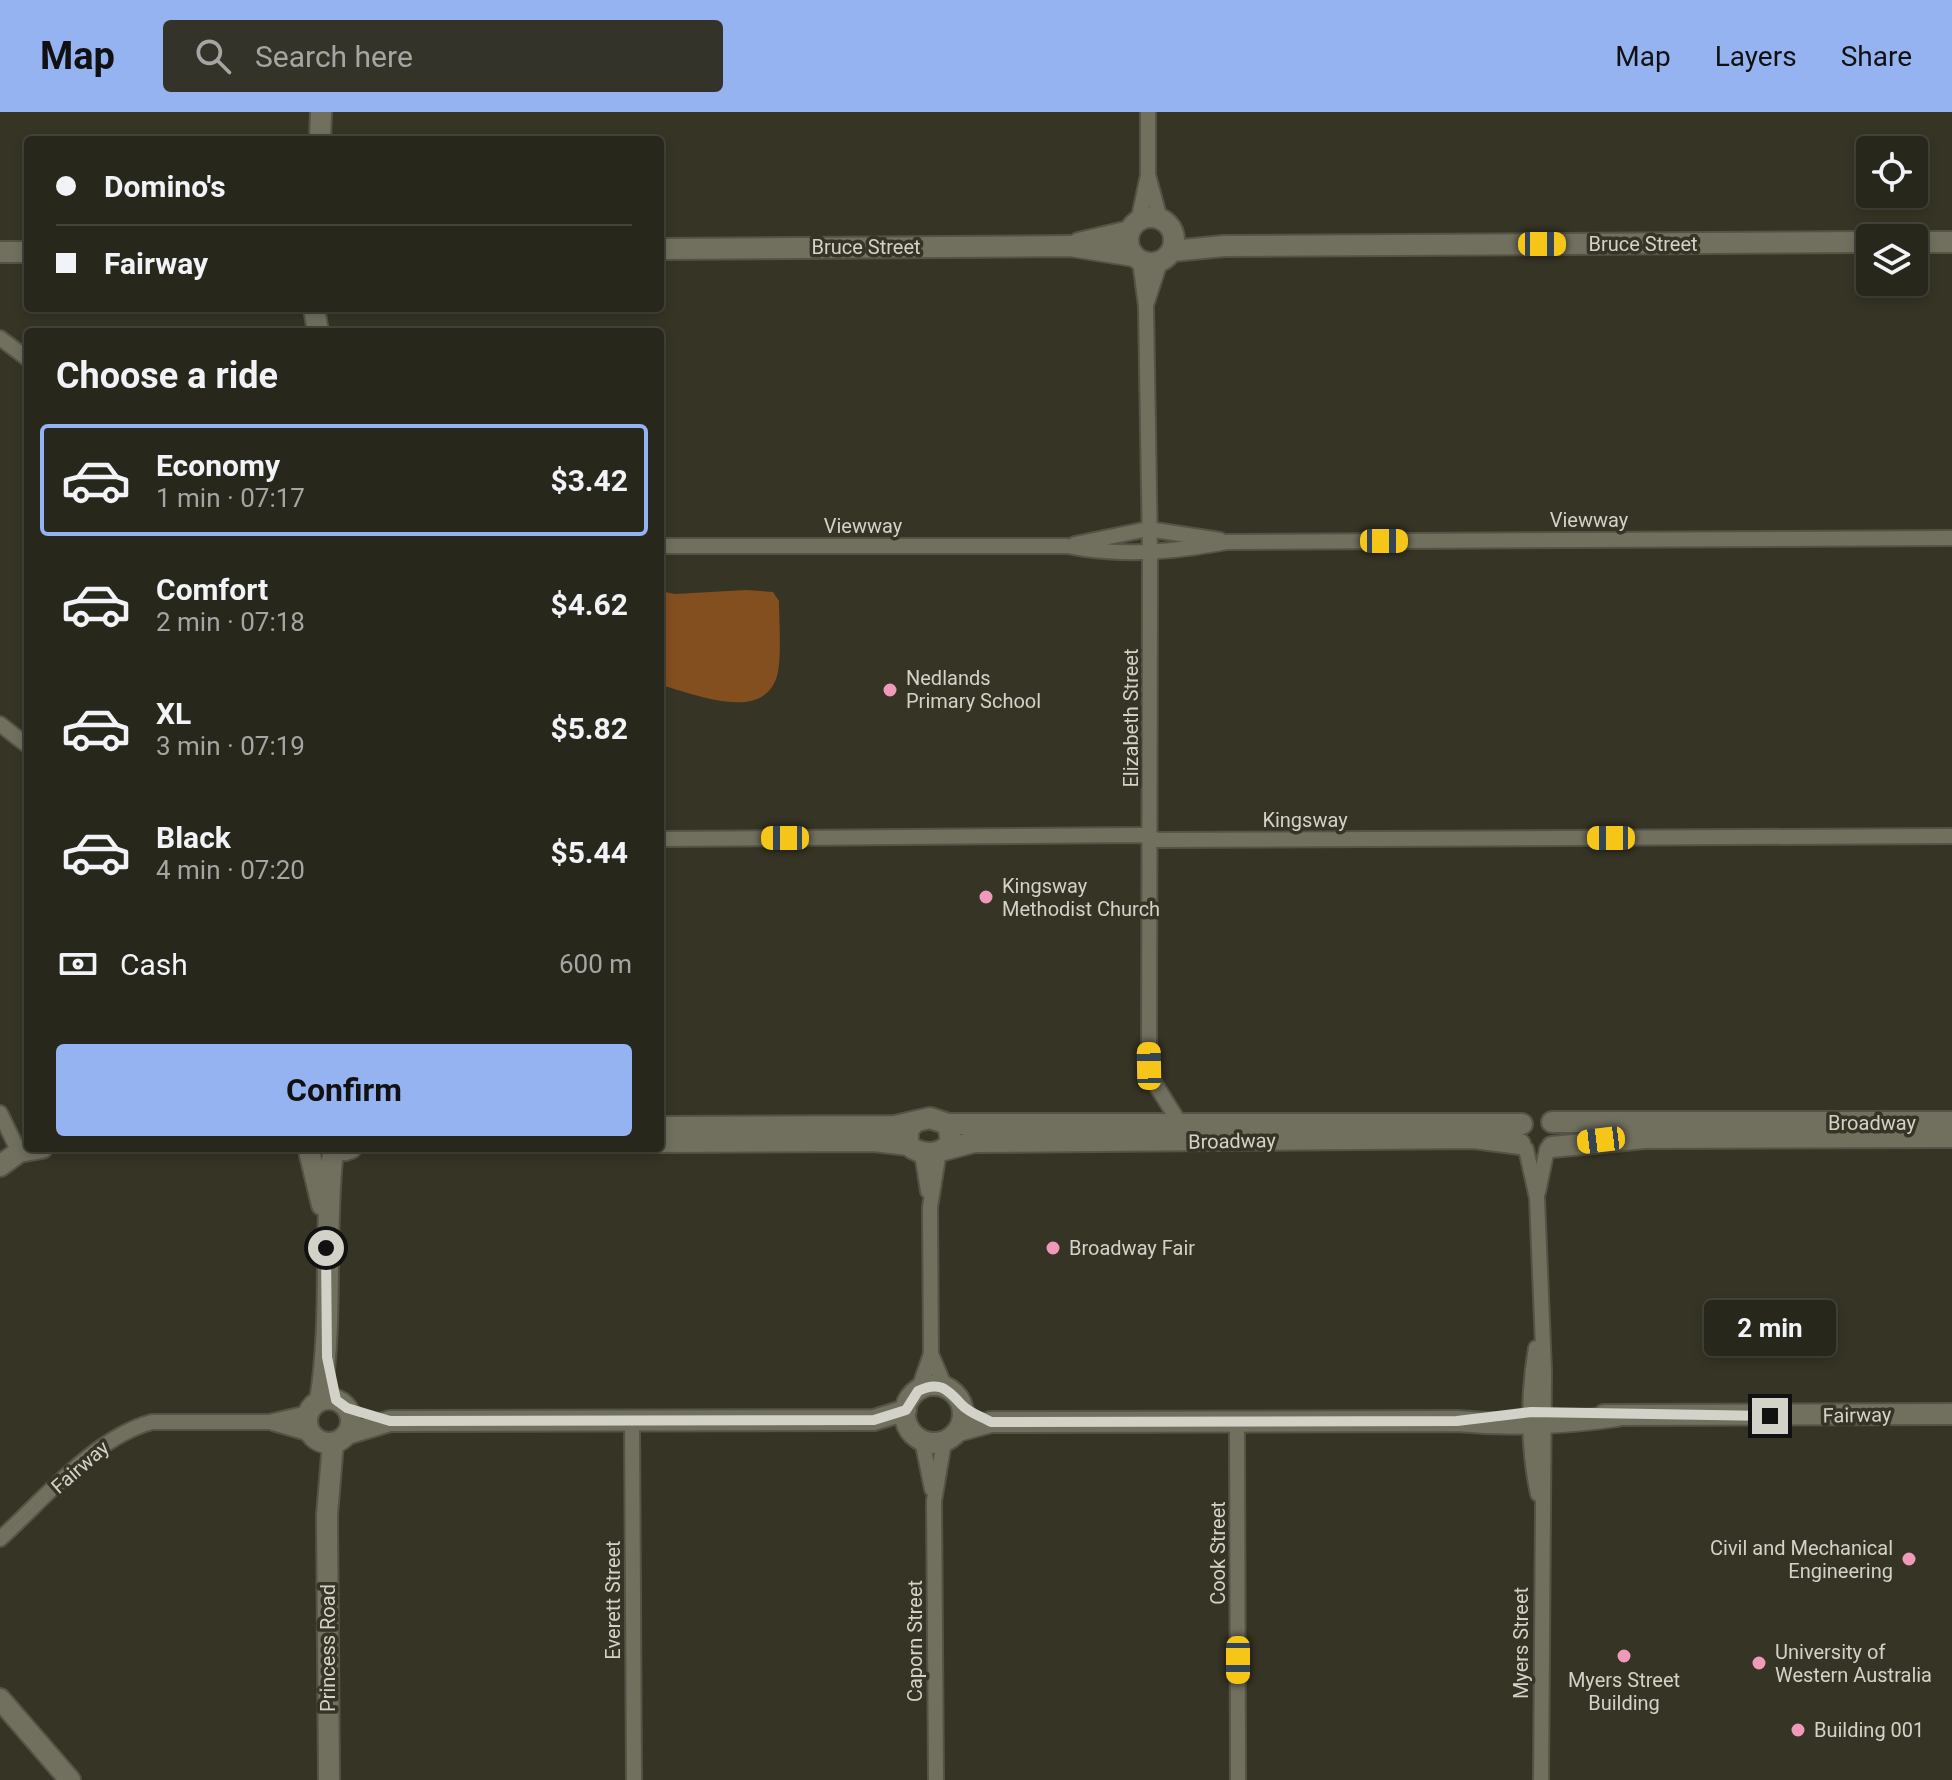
<!DOCTYPE html>
<meta charset="utf-8">
<style>
body{margin:0;font-family:Roboto,sans-serif;background:#343329;color:#f1f3f6;height:100vh;display:flex;flex-direction:column;font-size:30px;white-space:nowrap}
*{box-sizing:border-box;margin:0}
p{font-size:26px;color:#a5a5a3}
.icon{flex:none;width:44px;height:44px;fill:none;stroke:currentColor;stroke-width:2;stroke-linecap:round;stroke-linejoin:round}
.map{position:relative;flex:1;overflow:hidden}
.sheet{position:absolute;left:24px;top:216px;width:640px;height:824px;display:flex;flex-direction:column;background:#28271c;border-radius:8px;box-shadow:0 4px 12px #0003,0 0 0 2px #44443b}
.sheet>*{flex:none}
.banner{position:absolute;left:24px;top:24px;width:640px;height:176px;border-radius:8px;box-shadow:0 4px 12px #0003,0 0 0 2px #44443b;display:grid;align-content:center;height:176px;padding:0 32px;background:#28271c}
.fabs{position:absolute;left:1856px;top:24px;display:grid;gap:16px}
.fabs a{display:grid;place-items:center;width:72px;height:72px;border-radius:8px;background:#28271c;box-shadow:0 4px 12px #0003,0 0 0 2px #44443b;font-size:40px}
.end{position:absolute;width:36px;height:36px;margin:-18px;border:10px solid #d3d2c8;background:#111;box-shadow:0 0 0 4px #111}
.from{border-radius:50%}
.bubble{position:absolute;height:56px;border-radius:8px;background:#28271c;box-shadow:0 4px 12px #0003,0 0 0 2px #44443b;font-size:26px;font-weight:700;line-height:56px;text-align:center}
.car{position:absolute;width:24px;height:48px;margin:-24px -12px;border-radius:10px;box-shadow:0 0 6px 2px #0007;background:linear-gradient(#f5c518 24%,#345 0 40%,#f5c518 0 76%,#345 0 86%,#f5c518 0)}
.banner b{display:flex;align-items:center;gap:28px;height:76px;font-size:30px}
.banner b+b{border-top:2px solid #44443b}
.banner i{width:20px;height:20px;background:#f1f3f6}
ul{padding:0;list-style:none}
li{display:flex;align-items:center;gap:24px;height:112px;margin:0 16px 12px;padding:0 16px;border:4px solid transparent;border-radius:8px}
li div{flex:1}
li b{display:block;font-size:30px}
li em{font-style:normal;font-weight:700}
li.on{border-color:#95b2f1}
li>.icon{width:72px;height:72px;stroke-width:1.5}
h2{padding:0 32px;font-size:36px;line-height:96px}
.pay{display:flex;align-items:center;gap:20px;height:88px;padding:0 32px;font-size:30px}
.pay p{margin-inline-start:auto}
.button{display:flex;gap:16px;margin-top:auto;padding:16px 32px}
.button a{flex:1;height:92px;border-radius:8px;background:#95b2f1;color:#111;font-size:32px;font-weight:700;line-height:92px;text-align:center}
header{display:flex;align-items:center;gap:48px;box-sizing:border-box;height:112px;padding:0 40px;background:#95b2f1;color:#111}
header strong{font-size:38px}
nav{display:flex;gap:44px;margin-inline-start:auto;font-size:28px}
.search{width:560px;height:72px;background:#343329;display:flex;align-items:center;gap:20px;box-sizing:border-box;padding:0 28px;border-radius:8px;color:#a5a5a3;font-size:30px}
.map>svg:first-child{display:block}
</style>
<header>
<strong>Map</strong>
<div class="search"><svg class="icon" aria-label="search" viewBox="0 0 24 24"><circle cx="10" cy="10" r="6"/><path d="M15 15l6 6"/></svg>Search here</div>
<nav><a>Map</a><a>Layers</a><a>Share</a></nav>
</header>
<div class="map">
<svg width="1952" height="1668" viewBox="0 0 1952 1668">
<rect width="100%" height="100%" fill="#363425"/>
<!-- green -->
<path fill="#834f1e" d="M 746,478 L 773,480 L 779,489 C 779,509 782,546 777,564 C 763,612 693,581 660,573 L 660,479 L 675,482 Z"/>
<g fill="none" stroke-linecap="round" stroke-linejoin="round">
<defs>
<path id="street" d="M 1148,0 L 1148,63 L 1160,107
M 1138,110 L 1148,63
M 1140,149 L 1146,194 L 1150,441 L 1149,962 L 1179,1010
M 1147,190 L 1160,150
M 0,226 L 28,247
M 1075,432 L 1148,417 L 1220,428
M 660,434 L 1067,434 C 1122,445 1172,440 1227,430 L 1952,426
M 0,612 L 28,634
M 660,727 L 1141,723 L 1158,728 L 1952,724
M 0,1001 L 19,1040
M 1526,1037 L 1537,1086 L 1544,1259 L 1541,1668
M 922,1041 L 928,1079
M 1538,1080 L 1547,1037
M 1536,1236 C 1528,1284 1528,1335 1538,1382
M 931,1242 L 945,1275
M 918,1279 L 931,1242 L 930,1095 L 939,1039
M 632,1309 L 634,1668
M 1237,1309 L 1238,1668
M 273,1311 L 311,1322
M 922,1328 L 932,1377
M 0,1427 C 43,1388 95,1325 152,1310 L 269,1310 L 308,1301
M 936,1668 L 934,1389 L 944,1330"/>
<path id="secondary" d="M 320,28 L 321,0
M1128 128a23 23 0 1 1 46 0a23 23 0 1 1-46 0Z
M 1914,130 L 1952,130
M 1079,131 L 1130,119
M 660,137 L 1071,134 L 1134,144
M 1172,139 L 1224,134 L 1870,130
M 0,140 L 28,140
M 314,196 L 318,220
M 1552,1010 L 1952,1010
M 948,1012 L 1522,1012
M 660,1015 L 895,1014 L 930,1006 L 948,1012 L 951,1030 C 941,1044 921,1044 908,1033 L 908,1018 L 913,1012
M 660,1030 L 874,1029 L 908,1033
M 1552,1035 L 1645,1026 L 1952,1025
M 345,1038 L 351,1036
M 944,1038 L 974,1030 L 1474,1026 L 1520,1032
M 310,1043 L 322,1093
M 0,1054 L 19,1040 L 42,1036
M905 1302a29 29 0 1 1 58 0a29 29 0 1 1-58 0Z
M307 1309a22 22 0 1 1 44 0a22 22 0 1 1-44 0Z
M 320,1289 C 333,1209 324,1127 332,1047
M 1604,1303 L 1952,1302
M 958,1319 L 991,1310 L 1457,1309 C 1511,1314 1563,1312 1617,1304
M 347,1322 L 390,1309 L 874,1308 L 906,1298
M 0,1587 L 70,1668
M 329,1668 L 327,1403 L 333,1331"/>
</defs>
<!-- street casing -->
<use href="#street" stroke="#545345" stroke-width="18"/>
<!-- secondary casing -->
<use href="#secondary" stroke="#545345" stroke-width="24"/>
<!-- street -->
<use href="#street" stroke="#716f5e" stroke-width="14"/>
<!-- secondary -->
<use href="#secondary" stroke="#716f5e" stroke-width="20"/>
</g>
<g fill="none" stroke-linecap="round" stroke-linejoin="round">
<!-- route -->
<path stroke="#d3d2c8" stroke-width="10" d="M 326,1136 L 327,1245 L 336,1288 L 347,1296 L 390,1309 L 874,1308 L 906,1298 L 918,1279 C 940,1268 948,1278 962,1293 C 968,1300 982,1305 991,1310 L 1457,1309 L 1531,1300 L 1770,1304"/>
</g>
<!-- markers -->
<g fill="#ef9ab8" stroke="#363425" stroke-width="3">
<circle cx="890" cy="578" r="8"/>
<circle cx="986" cy="785" r="8"/>
<circle cx="1053" cy="1136" r="8"/>
<circle cx="1909" cy="1447" r="8"/>
<circle cx="1624" cy="1544" r="8"/>
<circle cx="1759" cy="1551" r="8"/>
<circle cx="1798" cy="1618" r="8"/>
</g>
<g text-anchor="middle" stroke-width="7" stroke-linejoin="round" paint-order="stroke">
<!-- street labels -->
<g font-size="20" fill="#d3d2c8" stroke="#363425">
<text x="1643" y="139">Bruce Street</text>
<text x="866" y="142">Bruce Street</text>
<text x="1589" y="415">Viewway</text>
<text x="863" y="421">Viewway</text>
<text transform="translate(1131 606) rotate(-90)" y="7">Elizabeth Street</text>
<text x="1305" y="715">Kingsway</text>
<text x="1872" y="1018">Broadway</text>
<text transform="translate(1232 1029) rotate(-1)" y="7">Broadway</text>
<text transform="translate(1857 1303) rotate(-1)" y="7">Fairway</text>
<text transform="translate(80 1355) rotate(-41)" y="7">Fairway</text>
<text transform="translate(1218 1441) rotate(-90)" y="7">Cook Street</text>
<text transform="translate(613 1488) rotate(-90)" y="7">Everett Street</text>
<text transform="translate(915 1529) rotate(-90)" y="7">Caporn Street</text>
<text transform="translate(1521 1531) rotate(-90)" y="7">Myers Street</text>
<text transform="translate(328 1536) rotate(-90)" y="7">Princess Road</text>
</g>
<!-- poi labels -->
<g font-size="20" fill="#d3d2c8" stroke="#363425" text-anchor="start">
<text x="906" y="573">Nedlands<tspan x="906" dy="23">Primary School</tspan></text>
<text x="1002" y="781">Kingsway<tspan x="1002" dy="23">Methodist Church</tspan></text>
<text x="1069" y="1143">Broadway Fair</text>
<text x="1893" y="1443" text-anchor="end">Civil and Mechanical<tspan x="1893" dy="23">Engineering</tspan></text>
<text x="1775" y="1547">University of<tspan x="1775" dy="23">Western Australia</tspan></text>
<text x="1624" y="1575" text-anchor="middle">Myers Street<tspan x="1624" dy="23">Building</tspan></text>
<text x="1814" y="1625">Building 001</text>
</g>
</g>
</svg>
<div class="fabs">
<a><svg class="icon" aria-label="locate" viewBox="0 0 24 24"><circle cx="12" cy="12" r="6"/><path d="M12 2v4M12 18v4M2 12h4M18 12h4"/></svg></a>
<a><svg class="icon" aria-label="layers" viewBox="0 0 24 24"><path d="M12 4l9 5-9 5-9-5zM3 14l9 5 9-5"/></svg></a>
</div>
<i class="end from" style="left:326px;top:1136px"></i>
<i class="end" style="left:1770px;top:1304px"></i>
<div class="bubble" style="left:1704px;top:1188px;width:132px">2 min</div>
<i class="car" style="left:1542px;top:132px;rotate:90deg"></i>
<i class="car" style="left:1384px;top:429px;rotate:90deg"></i>
<i class="car" style="left:785px;top:726px;rotate:270deg"></i>
<i class="car" style="left:1611px;top:726px;rotate:270deg"></i>
<i class="car" style="left:1149px;top:954px;rotate:359deg"></i>
<i class="car" style="left:1601px;top:1028px;rotate:263deg"></i>
<i class="car" style="left:1238px;top:1548px;rotate:180deg"></i>
<div class="banner">
<b><i class="from"></i>Domino's</b>
<b><i></i>Fairway</b>
</div>
<section class="sheet">
<h2>Choose a ride</h2>
<ul>
<li class="on"><svg class="icon" aria-label="car" viewBox="0 0 24 24"><path d="M5 17H2v-5l4-1 3-4h7l3 4 3 1v5h-3M9 17h6M6 11h13"/><circle cx="7" cy="17" r="2"/><circle cx="17" cy="17" r="2"/></svg><div><b>Economy</b><p>1 min · 07:17</p></div><em>$3.42</em></li>
<li><svg class="icon" aria-label="car" viewBox="0 0 24 24"><path d="M5 17H2v-5l4-1 3-4h7l3 4 3 1v5h-3M9 17h6M6 11h13"/><circle cx="7" cy="17" r="2"/><circle cx="17" cy="17" r="2"/></svg><div><b>Comfort</b><p>2 min · 07:18</p></div><em>$4.62</em></li>
<li><svg class="icon" aria-label="car" viewBox="0 0 24 24"><path d="M5 17H2v-5l4-1 3-4h7l3 4 3 1v5h-3M9 17h6M6 11h13"/><circle cx="7" cy="17" r="2"/><circle cx="17" cy="17" r="2"/></svg><div><b>XL</b><p>3 min · 07:19</p></div><em>$5.82</em></li>
<li><svg class="icon" aria-label="car" viewBox="0 0 24 24"><path d="M5 17H2v-5l4-1 3-4h7l3 4 3 1v5h-3M9 17h6M6 11h13"/><circle cx="7" cy="17" r="2"/><circle cx="17" cy="17" r="2"/></svg><div><b>Black</b><p>4 min · 07:20</p></div><em>$5.44</em></li>
</ul>
<div class="pay"><svg class="icon" aria-label="cash" viewBox="0 0 24 24"><path d="M3 7h18v10H3z"/><circle cx="12" cy="12" r="2"/></svg>Cash<p>600 m</p></div>
<div class="button"><a>Confirm</a></div>
</section>
</div>
